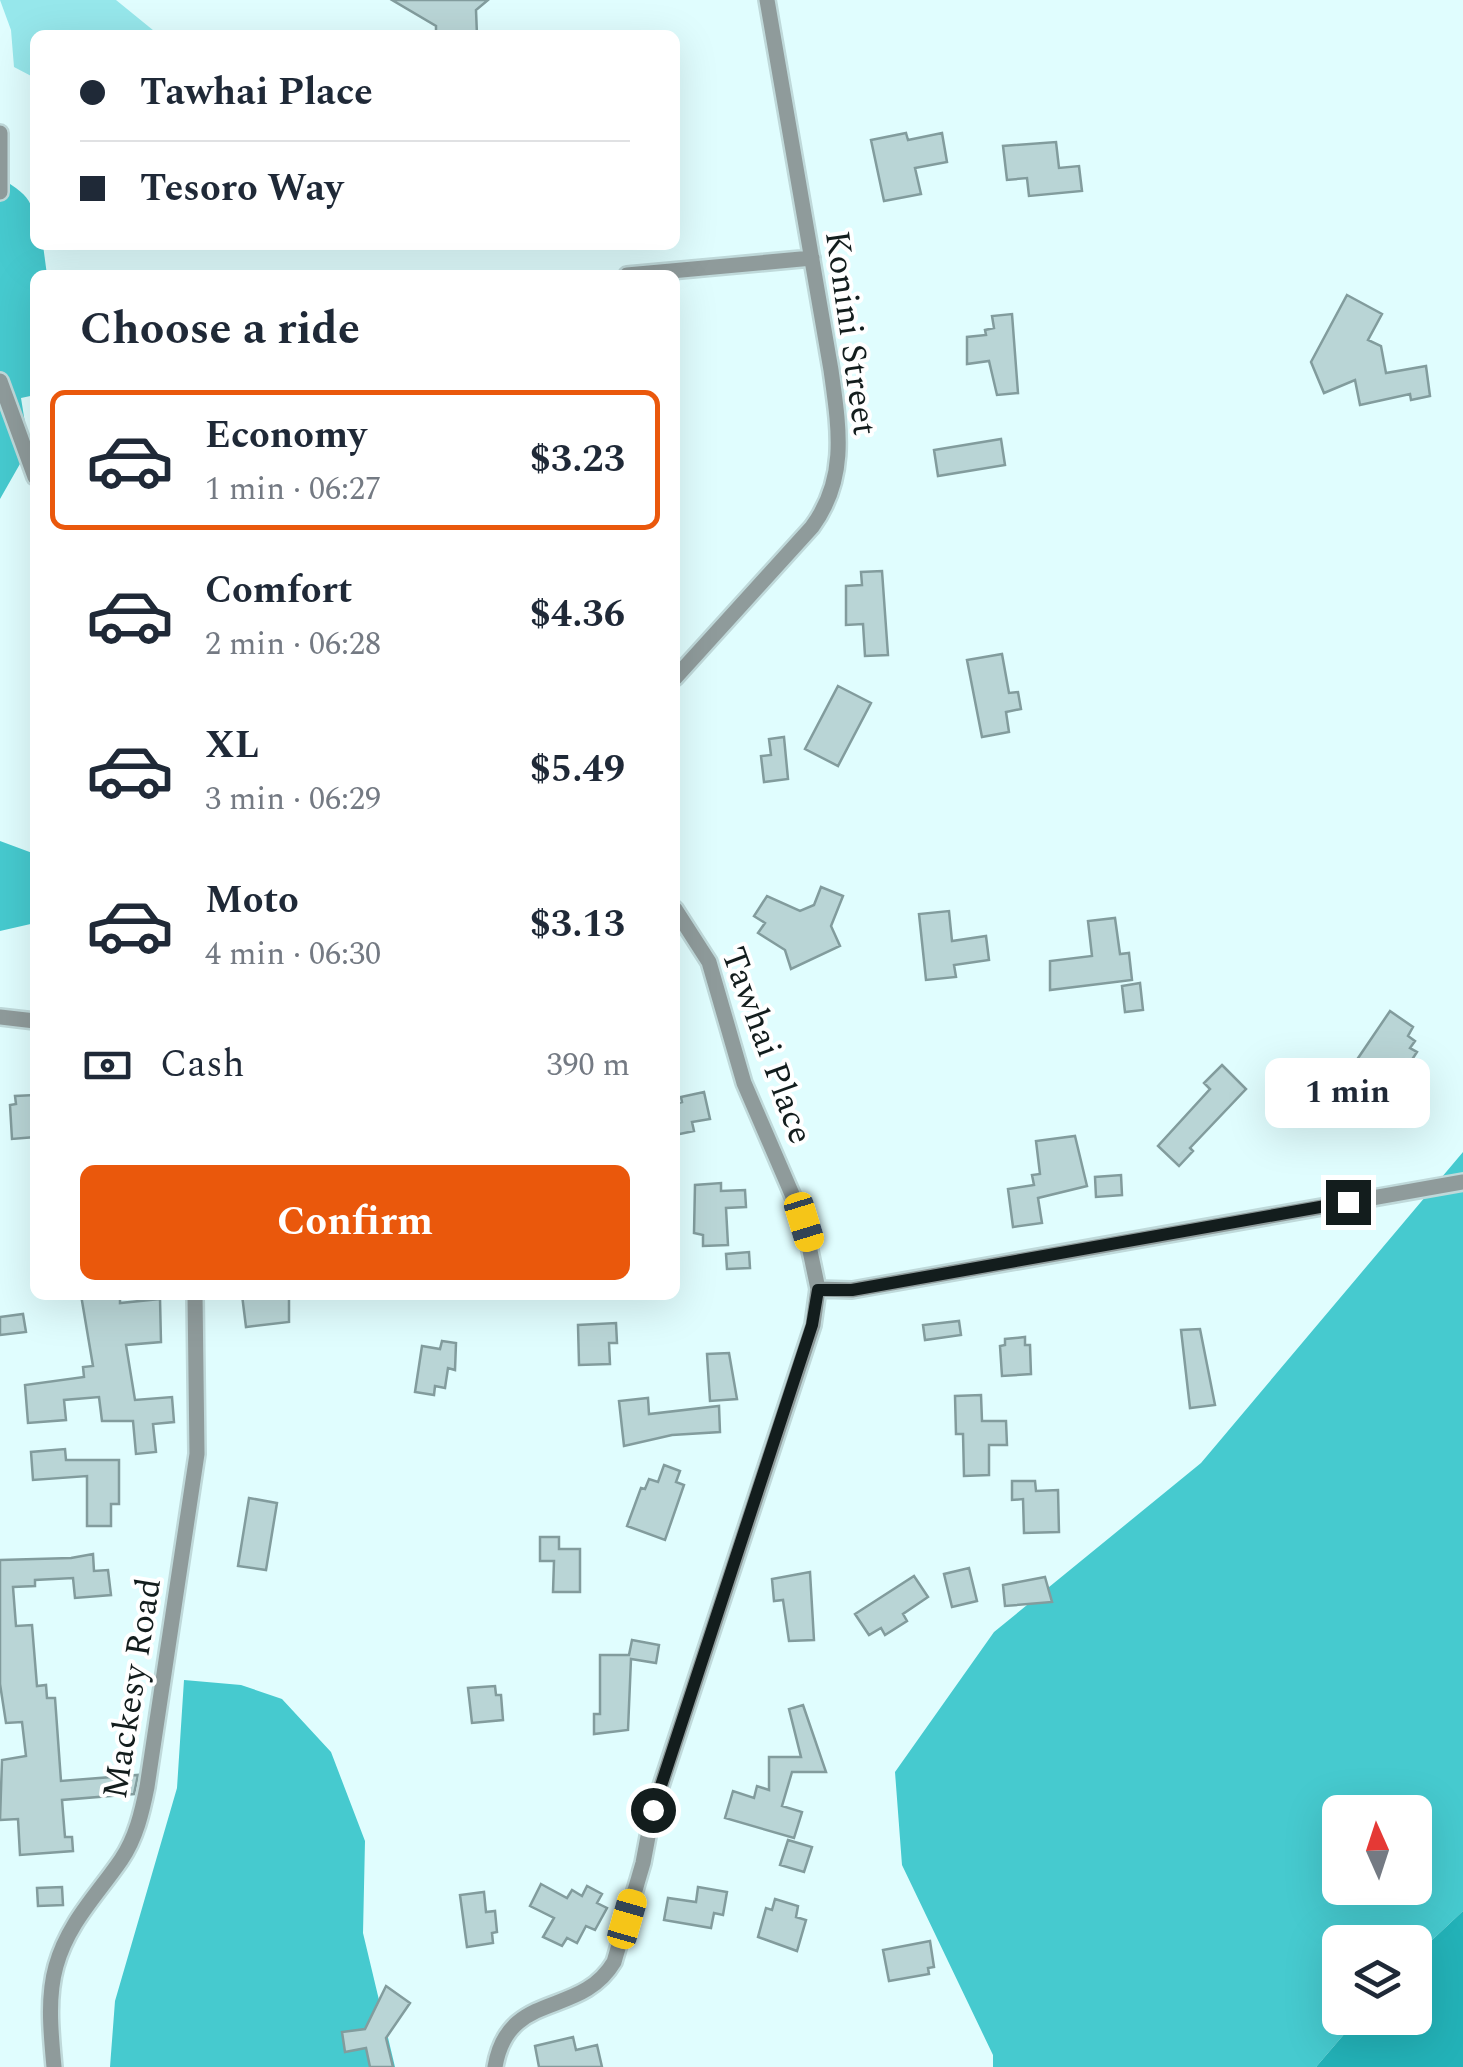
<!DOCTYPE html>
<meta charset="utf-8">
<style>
body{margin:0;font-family:Spectral,serif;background:#f6f6f7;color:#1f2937;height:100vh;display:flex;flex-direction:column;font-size:38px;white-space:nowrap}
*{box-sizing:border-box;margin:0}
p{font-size:32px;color:#747a83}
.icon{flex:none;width:55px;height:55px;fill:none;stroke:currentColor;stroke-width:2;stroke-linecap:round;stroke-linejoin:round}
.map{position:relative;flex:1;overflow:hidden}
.details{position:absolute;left:30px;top:270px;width:650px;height:1030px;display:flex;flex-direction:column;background:#fff;border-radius:15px;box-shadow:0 10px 40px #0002}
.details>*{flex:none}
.banner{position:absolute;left:30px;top:30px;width:650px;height:220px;border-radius:15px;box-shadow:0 10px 40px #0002;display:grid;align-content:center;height:220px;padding:0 50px;background:#fff}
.needle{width:65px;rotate:357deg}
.controls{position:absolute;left:1322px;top:1795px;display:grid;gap:20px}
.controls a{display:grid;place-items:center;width:110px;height:110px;border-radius:15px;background:#fff;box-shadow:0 10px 40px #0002;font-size:50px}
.end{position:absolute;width:45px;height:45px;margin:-22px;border:12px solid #131d1d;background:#fff;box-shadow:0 0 0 5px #fff}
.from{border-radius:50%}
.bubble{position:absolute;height:70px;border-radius:15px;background:#fff;box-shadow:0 10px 40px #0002;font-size:32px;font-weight:700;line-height:70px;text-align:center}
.car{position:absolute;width:30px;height:60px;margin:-30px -15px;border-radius:12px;box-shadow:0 0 8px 2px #0007;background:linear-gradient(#f5c518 24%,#345 0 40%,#f5c518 0 76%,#345 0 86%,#f5c518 0)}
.banner b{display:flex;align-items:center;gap:35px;height:95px;font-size:38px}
.banner b+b{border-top:2px solid #e0e1e3}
.banner i{width:25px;height:25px;background:#1f2937}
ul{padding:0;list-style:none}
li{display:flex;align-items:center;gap:30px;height:140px;margin:0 20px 15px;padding:0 30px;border:5px solid transparent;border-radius:15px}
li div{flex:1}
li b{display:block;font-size:38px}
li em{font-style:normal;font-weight:700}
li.selected{border-color:#ea580c}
li>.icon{width:90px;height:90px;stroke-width:1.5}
h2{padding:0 50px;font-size:45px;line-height:120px}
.pay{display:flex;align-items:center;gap:25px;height:110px;padding:0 50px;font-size:38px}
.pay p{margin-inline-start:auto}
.button{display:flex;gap:20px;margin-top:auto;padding:20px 50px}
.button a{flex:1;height:115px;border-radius:15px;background:#ea580c;color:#fff;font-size:40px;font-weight:700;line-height:115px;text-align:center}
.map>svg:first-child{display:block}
</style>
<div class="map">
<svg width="1463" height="2067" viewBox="0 0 1463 2067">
<rect width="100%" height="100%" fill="#e0fdfe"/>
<!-- green -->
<path fill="#96e7eb" d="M 0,0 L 116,0 L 159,35 L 35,35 L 35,78 L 14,67 L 11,30 Z"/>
<!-- forest -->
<path fill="#46cacf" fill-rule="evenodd" d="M 0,178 C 35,198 35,206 35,245 L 43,245 L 47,275 L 35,275 L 35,395 L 21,398 L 29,448 L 0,499 Z
M 0,841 L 35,854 L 35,923 L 0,931 Z
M 1463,1152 L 1463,1911 L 1415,1956 L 1415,1942 L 1340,1942 L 1340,2018 L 1358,2018 L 1316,2067 L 993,2067 L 993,2055 L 902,1865 L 895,1772 L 994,1632 L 1201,1463 ZM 1340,1812 L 1415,1812 L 1415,1888 L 1340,1888 Z
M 184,1680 L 241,1685 L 282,1699 L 331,1752 L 365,1841 L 363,1933 L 395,2067 L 110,2067 L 115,2001 L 177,1788 Z"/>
<!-- water -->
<path fill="#23b2b8" d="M 1463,1911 L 1463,2067 L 1316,2067 L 1358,2018 L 1415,2018 L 1415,1956 Z"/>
<!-- building -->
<path fill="#b9d5d6" stroke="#829c9d" stroke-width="2.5" d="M 392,0 L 488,0 L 476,10 L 477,35 L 436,35 L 436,26 Z
M 906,133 L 908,140 L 942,133 L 947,162 L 915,168 L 921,194 L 884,201 L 871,140 Z
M 1056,142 L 1059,168 L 1079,166 L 1082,191 L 1029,196 L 1027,178 L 1007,180 L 1003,146 Z
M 1347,295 L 1382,314 L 1368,340 L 1381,346 L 1386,373 L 1426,366 L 1430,396 L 1411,400 L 1410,394 L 1360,405 L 1355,380 L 1324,393 L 1311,362 Z
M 1012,314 L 1018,393 L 997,395 L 989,361 L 967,364 L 967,337 L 986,335 L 985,330 L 994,328 L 992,316 Z
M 1001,439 L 1005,465 L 938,476 L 934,450 Z
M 882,571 L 888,655 L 865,656 L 863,624 L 846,625 L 846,586 L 862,585 L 861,572 Z
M 1002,654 L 1009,693 L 1018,692 L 1021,709 L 1006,712 L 1009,732 L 982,737 L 967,660 Z
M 838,686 L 871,703 L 838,766 L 805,749 Z
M 784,737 L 788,779 L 764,782 L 761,756 L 771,755 L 769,739 Z
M 821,887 L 843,896 L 831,926 L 840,946 L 791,969 L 785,950 L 758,933 L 765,923 L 754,916 L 767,896 L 800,911 L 814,905 Z
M 949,911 L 952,941 L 986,936 L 989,960 L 954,965 L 956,977 L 926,980 L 919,914 Z
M 1115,918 L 1120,954 L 1129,953 L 1132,980 L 1050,990 L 1050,961 L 1092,956 L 1088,921 Z
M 1140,983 L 1143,1010 L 1125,1012 L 1122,986 Z
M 1390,1011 L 1413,1027 L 1408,1036 L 1415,1041 L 1410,1048 L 1417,1052 L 1389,1095 L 1350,1070 Z
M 1222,1065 L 1246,1089 L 1190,1148 L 1193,1151 L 1179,1166 L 1158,1146 L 1210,1089 L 1204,1083 Z
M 704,1092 L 710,1119 L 692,1122 L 694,1131 L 675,1135 L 675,1104 L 682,1102 L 681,1097 Z
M 35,1095 L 35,1137 L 12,1139 L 10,1105 L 16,1104 L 15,1096 Z
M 1380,1096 L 1397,1111 L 1387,1122 L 1370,1108 Z
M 1075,1136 L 1087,1186 L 1038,1198 L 1042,1223 L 1013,1227 L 1008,1189 L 1034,1185 L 1032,1175 L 1040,1174 L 1036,1141 Z
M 1121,1175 L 1122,1195 L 1096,1197 L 1095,1177 Z
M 721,1183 L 721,1191 L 745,1190 L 746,1207 L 726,1208 L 728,1245 L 703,1246 L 703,1235 L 694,1233 L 695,1185 Z
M 749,1252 L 750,1268 L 727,1269 L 726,1254 Z
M 81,1295 L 120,1295 L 120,1303 L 160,1299 L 161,1342 L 126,1345 L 135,1400 L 172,1397 L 174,1422 L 153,1424 L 156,1452 L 136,1454 L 133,1421 L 102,1421 L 99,1397 L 64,1400 L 66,1420 L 28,1423 L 25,1385 L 84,1377 L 83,1367 L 93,1366 Z
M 242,1295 L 289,1295 L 289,1322 L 246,1327 Z
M 23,1314 L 26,1332 L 0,1335 L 0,1317 Z
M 959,1321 L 961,1335 L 925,1340 L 923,1325 Z
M 616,1323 L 617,1343 L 609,1343 L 610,1364 L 579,1365 L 578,1325 Z
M 1200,1329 L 1215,1405 L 1190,1408 L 1181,1330 Z
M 1025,1337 L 1025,1345 L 1030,1345 L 1031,1374 L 1002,1376 L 1000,1346 L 1005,1345 L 1005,1339 Z
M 442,1341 L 456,1343 L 455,1370 L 448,1368 L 445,1388 L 435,1386 L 434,1395 L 415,1392 L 422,1346 L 440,1349 Z
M 729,1353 L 737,1399 L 710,1401 L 707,1354 Z
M 981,1395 L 982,1421 L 1006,1421 L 1007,1445 L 989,1445 L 989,1475 L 964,1476 L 963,1434 L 956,1434 L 955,1396 Z
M 648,1398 L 649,1414 L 719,1406 L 720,1432 L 672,1435 L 624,1446 L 619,1401 Z
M 65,1449 L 66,1460 L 119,1460 L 119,1504 L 111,1504 L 111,1526 L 87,1526 L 87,1476 L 33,1480 L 31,1452 Z
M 664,1465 L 680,1471 L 676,1482 L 684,1485 L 665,1540 L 627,1526 L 641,1488 L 645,1489 L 649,1479 L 658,1482 Z
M 1012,1481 L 1035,1481 L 1036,1491 L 1058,1490 L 1059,1532 L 1024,1533 L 1023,1499 L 1012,1500 Z
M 249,1498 L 277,1503 L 266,1570 L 238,1566 Z
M 540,1537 L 559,1537 L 559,1549 L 580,1549 L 580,1592 L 553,1592 L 554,1561 L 540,1561 Z
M 93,1554 L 94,1571 L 108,1570 L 111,1595 L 75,1598 L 73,1578 L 35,1580 L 35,1586 L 13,1587 L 16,1626 L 32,1625 L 37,1686 L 46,1685 L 47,1698 L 55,1698 L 61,1781 L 138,1775 L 134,1794 L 62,1800 L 65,1837 L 72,1837 L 73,1851 L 20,1855 L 18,1819 L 0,1820 L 2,1760 L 26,1756 L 22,1722 L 6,1723 L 0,1684 L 0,1560 L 71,1558 Z
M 969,1568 L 977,1601 L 952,1607 L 944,1574 Z
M 810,1572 L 814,1640 L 789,1641 L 783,1600 L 774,1601 L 772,1579 Z
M 914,1576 L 928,1597 L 903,1614 L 907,1621 L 885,1635 L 881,1628 L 869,1635 L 855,1614 Z
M 1045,1577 L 1052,1602 L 1005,1606 L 1003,1585 Z
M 632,1640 L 659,1645 L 656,1663 L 631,1659 L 628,1730 L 594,1734 L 594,1714 L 600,1714 L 600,1655 L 629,1655 Z
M 495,1686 L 496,1695 L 501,1695 L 503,1720 L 472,1723 L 468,1688 Z
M 803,1705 L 826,1772 L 792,1772 L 782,1806 L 802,1812 L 794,1838 L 725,1818 L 733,1791 L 754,1798 L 757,1786 L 769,1790 L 769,1757 L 801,1757 L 789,1709 Z
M 788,1840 L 812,1847 L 804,1872 L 780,1865 Z
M 541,1884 L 567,1898 L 572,1890 L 582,1896 L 587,1886 L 602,1894 L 597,1903 L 607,1908 L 595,1930 L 586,1926 L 577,1943 L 567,1938 L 562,1946 L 543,1937 L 554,1918 L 530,1906 Z
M 62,1887 L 63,1905 L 38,1906 L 37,1888 Z
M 698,1887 L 727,1892 L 723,1915 L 714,1913 L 711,1928 L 664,1920 L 668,1898 L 696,1902 Z
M 484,1892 L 486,1912 L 495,1911 L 497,1932 L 492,1933 L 493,1943 L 467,1947 L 460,1895 Z
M 775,1899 L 798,1906 L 796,1917 L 806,1920 L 797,1951 L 758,1937 L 766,1908 L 772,1910 Z
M 930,1941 L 934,1967 L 928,1968 L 929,1974 L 889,1981 L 883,1950 Z
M 386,1986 L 410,2003 L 386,2038 L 393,2067 L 370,2067 L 366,2048 L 345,2052 L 342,2032 L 365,2029 Z
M 573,2037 L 576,2050 L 597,2045 L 602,2067 L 539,2067 L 535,2046 Z"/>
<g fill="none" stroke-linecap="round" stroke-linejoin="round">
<defs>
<path id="street" d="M 0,133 L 0,192
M 627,275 L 812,258
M 0,381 L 35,477
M 675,678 L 812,527 C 848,478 839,428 831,370 L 767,0
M 0,1017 L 35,1021
M 818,1289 L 852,1290 L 1463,1182
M 54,2067 C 51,2034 47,1998 56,1966 C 68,1923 97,1895 121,1860 C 136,1838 142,1812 147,1787 L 197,1454 L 195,1295
M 495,2067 C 508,1989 580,2019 614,1962 L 643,1863 L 653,1810 L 813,1325 L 818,1289 L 804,1222 L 744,1083 L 709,962 L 675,909"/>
</defs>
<!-- street casing -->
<use href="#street" stroke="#bfd9da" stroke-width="20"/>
<!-- street -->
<use href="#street" stroke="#8f9b9b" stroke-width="15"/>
</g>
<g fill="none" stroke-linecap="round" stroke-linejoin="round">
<!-- route -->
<path stroke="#131d1d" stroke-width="12" d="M 653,1810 L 812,1325 L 818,1290 L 852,1290 L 1348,1202"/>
</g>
<g text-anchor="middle" stroke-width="8" stroke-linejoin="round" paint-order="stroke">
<!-- street labels -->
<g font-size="35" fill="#131d1d" stroke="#fff">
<text transform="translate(852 333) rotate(82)" y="12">Konini Street</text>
<text transform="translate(768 1045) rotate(70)" y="12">Tawhai Place</text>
<text transform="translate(131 1688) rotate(-81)" y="12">Mackesy Road</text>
</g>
</g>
</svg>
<div class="controls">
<a><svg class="needle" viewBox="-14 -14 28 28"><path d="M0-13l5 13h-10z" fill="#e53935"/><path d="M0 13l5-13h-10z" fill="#747a83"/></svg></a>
<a><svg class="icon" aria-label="layers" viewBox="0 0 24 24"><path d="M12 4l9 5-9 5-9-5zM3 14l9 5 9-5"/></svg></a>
</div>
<i class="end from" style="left:653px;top:1810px"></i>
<i class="end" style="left:1348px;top:1202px"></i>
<div class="bubble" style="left:1265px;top:1058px;width:165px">1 min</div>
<i class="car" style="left:804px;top:1222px;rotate:163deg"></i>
<i class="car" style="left:627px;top:1919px;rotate:16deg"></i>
<div class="banner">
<b><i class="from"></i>Tawhai Place</b>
<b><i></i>Tesoro Way</b>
</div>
<section class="details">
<h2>Choose a ride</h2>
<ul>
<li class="selected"><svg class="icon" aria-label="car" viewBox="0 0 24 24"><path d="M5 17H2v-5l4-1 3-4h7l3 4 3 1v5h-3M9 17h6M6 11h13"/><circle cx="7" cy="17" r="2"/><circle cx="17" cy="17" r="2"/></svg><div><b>Economy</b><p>1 min · 06:27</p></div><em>$3.23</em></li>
<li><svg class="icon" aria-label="car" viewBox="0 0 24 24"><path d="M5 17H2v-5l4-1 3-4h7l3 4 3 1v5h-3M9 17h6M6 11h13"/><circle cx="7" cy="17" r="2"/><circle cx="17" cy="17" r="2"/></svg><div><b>Comfort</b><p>2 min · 06:28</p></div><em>$4.36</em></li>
<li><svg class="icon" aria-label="car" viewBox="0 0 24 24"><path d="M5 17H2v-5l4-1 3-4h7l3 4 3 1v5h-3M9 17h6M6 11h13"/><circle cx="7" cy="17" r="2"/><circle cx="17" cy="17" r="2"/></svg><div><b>XL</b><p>3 min · 06:29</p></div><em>$5.49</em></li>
<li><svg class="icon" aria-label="car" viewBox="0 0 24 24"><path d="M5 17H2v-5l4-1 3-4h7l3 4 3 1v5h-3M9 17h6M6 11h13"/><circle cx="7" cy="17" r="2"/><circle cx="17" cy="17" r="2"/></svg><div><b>Moto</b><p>4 min · 06:30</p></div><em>$3.13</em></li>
</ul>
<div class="pay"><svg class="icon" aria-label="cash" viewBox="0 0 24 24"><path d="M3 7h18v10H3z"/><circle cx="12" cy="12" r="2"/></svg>Cash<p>390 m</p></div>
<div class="button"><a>Confirm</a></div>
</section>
</div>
